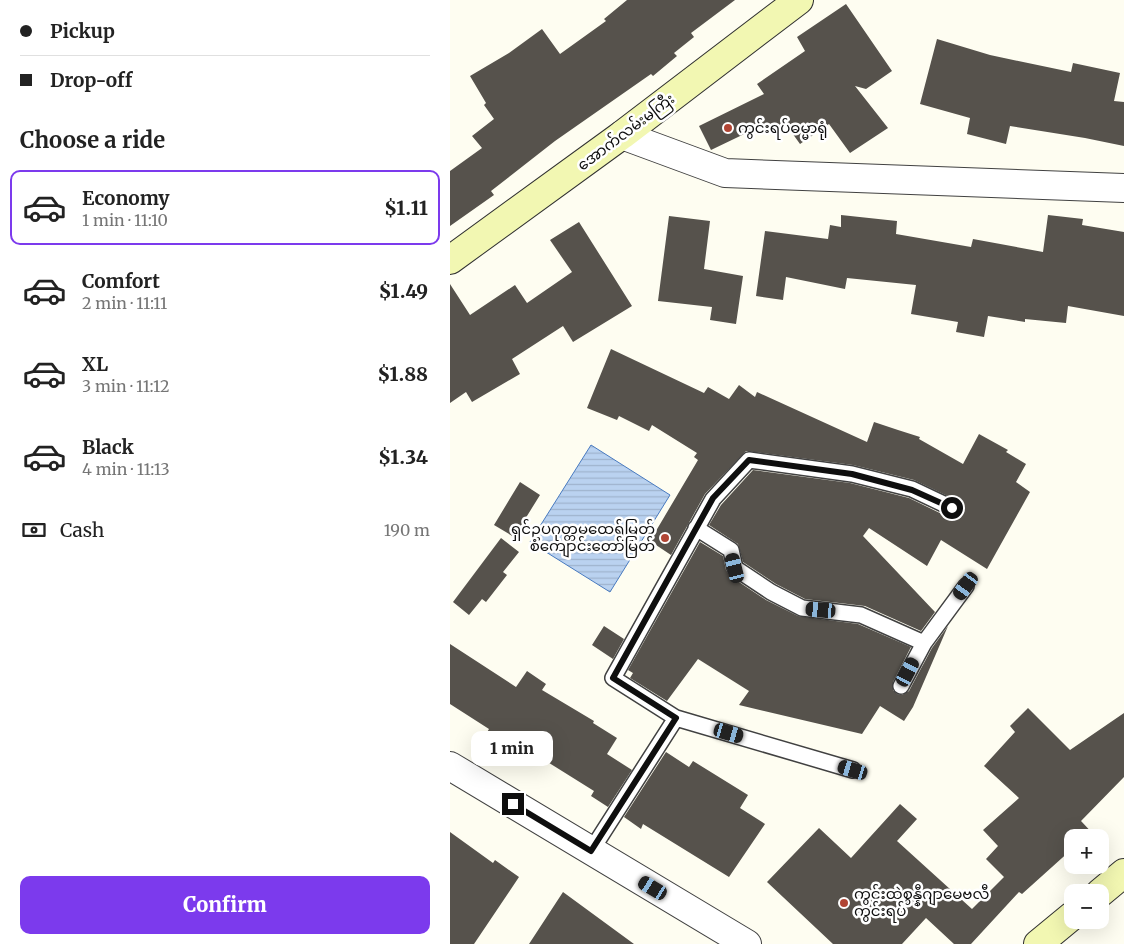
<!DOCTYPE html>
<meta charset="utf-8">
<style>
body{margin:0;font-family:Merriweather,"Noto Sans Myanmar",serif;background:#f2f2f2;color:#222;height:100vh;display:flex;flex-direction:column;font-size:19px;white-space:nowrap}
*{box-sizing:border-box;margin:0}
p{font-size:16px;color:#767676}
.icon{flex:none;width:28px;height:28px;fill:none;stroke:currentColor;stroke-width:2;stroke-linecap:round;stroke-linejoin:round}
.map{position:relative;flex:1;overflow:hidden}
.details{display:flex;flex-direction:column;background:#fff;width:450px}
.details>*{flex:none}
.banner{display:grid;align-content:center;height:110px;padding:0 20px;background:#fff}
.buttons{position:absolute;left:614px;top:829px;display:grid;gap:10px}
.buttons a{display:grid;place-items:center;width:45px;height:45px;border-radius:10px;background:#fff;box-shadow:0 5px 20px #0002;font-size:25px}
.end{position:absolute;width:22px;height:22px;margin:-11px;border:6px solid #0e0e0e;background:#fff;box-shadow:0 0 0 2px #fff}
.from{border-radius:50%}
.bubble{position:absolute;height:35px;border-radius:10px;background:#fff;box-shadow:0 5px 20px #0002;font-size:16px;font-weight:800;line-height:35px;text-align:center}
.car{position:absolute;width:15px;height:30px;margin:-15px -8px;border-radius:6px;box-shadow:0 0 4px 1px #0007;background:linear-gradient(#222 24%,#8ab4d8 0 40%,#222 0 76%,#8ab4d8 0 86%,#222 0)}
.banner b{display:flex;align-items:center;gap:18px;height:48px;font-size:19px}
.banner b+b{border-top:1px solid #e0e0e0}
.banner i{width:12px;height:12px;background:#222}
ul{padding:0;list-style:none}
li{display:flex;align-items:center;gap:15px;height:75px;margin:0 10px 8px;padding:0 10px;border:2px solid transparent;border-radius:10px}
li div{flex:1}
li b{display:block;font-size:19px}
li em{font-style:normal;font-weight:800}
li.current{border-color:#7c3aed}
li>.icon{width:45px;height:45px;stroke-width:1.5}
h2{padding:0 20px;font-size:22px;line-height:60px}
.pay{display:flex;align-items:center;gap:12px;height:55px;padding:0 20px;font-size:19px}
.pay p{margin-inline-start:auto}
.cta{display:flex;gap:10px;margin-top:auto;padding:10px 20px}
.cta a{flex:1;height:58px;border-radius:10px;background:#7c3aed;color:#fff;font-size:20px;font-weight:800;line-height:58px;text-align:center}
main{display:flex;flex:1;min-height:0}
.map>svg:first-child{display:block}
</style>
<main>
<section class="details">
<div class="banner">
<b><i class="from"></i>Pickup</b>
<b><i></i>Drop-off</b>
</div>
<h2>Choose a ride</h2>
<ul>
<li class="current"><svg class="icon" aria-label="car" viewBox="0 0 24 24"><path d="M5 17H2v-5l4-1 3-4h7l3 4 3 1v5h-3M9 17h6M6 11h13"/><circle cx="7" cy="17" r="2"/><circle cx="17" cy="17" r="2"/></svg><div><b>Economy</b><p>1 min · 11:10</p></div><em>$1.11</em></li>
<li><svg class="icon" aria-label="car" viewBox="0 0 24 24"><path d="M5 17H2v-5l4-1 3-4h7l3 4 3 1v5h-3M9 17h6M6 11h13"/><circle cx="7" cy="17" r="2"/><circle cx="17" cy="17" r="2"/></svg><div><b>Comfort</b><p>2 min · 11:11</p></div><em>$1.49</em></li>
<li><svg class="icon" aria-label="car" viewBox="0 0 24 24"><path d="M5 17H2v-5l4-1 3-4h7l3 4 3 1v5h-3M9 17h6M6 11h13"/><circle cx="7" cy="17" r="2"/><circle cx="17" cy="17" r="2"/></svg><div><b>XL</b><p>3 min · 11:12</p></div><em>$1.88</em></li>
<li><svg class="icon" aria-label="car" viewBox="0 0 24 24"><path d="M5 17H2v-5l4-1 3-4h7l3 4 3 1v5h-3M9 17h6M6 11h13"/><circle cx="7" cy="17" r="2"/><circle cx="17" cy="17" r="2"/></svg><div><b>Black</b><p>4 min · 11:13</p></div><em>$1.34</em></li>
</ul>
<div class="pay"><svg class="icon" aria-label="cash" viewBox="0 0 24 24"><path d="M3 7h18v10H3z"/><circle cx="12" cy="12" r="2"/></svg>Cash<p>190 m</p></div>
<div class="cta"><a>Confirm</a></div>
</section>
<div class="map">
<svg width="674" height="944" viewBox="0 0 674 944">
<defs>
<pattern id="water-rules" width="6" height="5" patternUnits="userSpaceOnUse" patternTransform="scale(1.25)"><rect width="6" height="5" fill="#bad2f0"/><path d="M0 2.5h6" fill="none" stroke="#9fb3cd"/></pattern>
</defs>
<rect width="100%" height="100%" fill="#fefdf1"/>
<!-- water -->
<path fill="url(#water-rules)" stroke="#487ac0" d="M 141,445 L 220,495 L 160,592 L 80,542 Z"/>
<!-- building -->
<path fill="#56524c" d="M 177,0 L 285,0 L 241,33 L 244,37 L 224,53 L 227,56 L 203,76 L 201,74 L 105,141 L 41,191 L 44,195 L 0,226 L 0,171 L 32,148 L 22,136 L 44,119 L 34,105 L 36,103 L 20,76 L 59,53 L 92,29 L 110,54 L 156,21 L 154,19 Z
M 396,4 L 442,71 L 416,89 L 405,86 L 438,128 L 400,153 L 379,124 L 350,144 L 335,123 L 319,134 L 313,125 L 261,150 L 249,126 L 314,94 L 307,84 L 355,51 L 347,37 Z
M 487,39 L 540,55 L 621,72 L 623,63 L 670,73 L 664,101 L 674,102 L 674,146 L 635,138 L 560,126 L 556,144 L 517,134 L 520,118 L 470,104 Z
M 391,215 L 447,221 L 446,234 L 521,247 L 523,239 L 593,252 L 598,215 L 633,219 L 632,225 L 674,232 L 674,316 L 618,306 L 616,323 L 575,319 L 575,322 L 538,316 L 534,337 L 506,332 L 508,322 L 461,314 L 466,285 L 397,278 L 395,289 L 336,277 L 333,300 L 306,296 L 315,231 L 378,239 L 380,225 L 391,227 Z
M 219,216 L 260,221 L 254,269 L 293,276 L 286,324 L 260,320 L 262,307 L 208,301 Z
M 129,222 L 182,306 L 123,342 L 113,326 L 62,359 L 70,374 L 22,402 L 16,392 L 0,403 L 0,284 L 20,315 L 65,285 L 77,303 L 122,272 L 100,240 Z
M 161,349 L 254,393 L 258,387 L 279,399 L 289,385 L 305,397 L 307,392 L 417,442 L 424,422 L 448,430 L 470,437 L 469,439 L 513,464 L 529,434 L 558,450 L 556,452 L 576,464 L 566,482 L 580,492 L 537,569 L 491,540 L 477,566 L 419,528 L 413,536 L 485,612 L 471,631 L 415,606 L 355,599 L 326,584 L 293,562 L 288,544 L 259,525 L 271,505 L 303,470 L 400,483 L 459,498 L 498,517 L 503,517 L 510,512 L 511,507 L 506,500 L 464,480 L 403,465 L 296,451 L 255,494 L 221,555 L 200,541 L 248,460 L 244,457 L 247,453 L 202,425 L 199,431 L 169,416 L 167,420 L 137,408 Z
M 70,482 L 90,495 L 64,537 L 44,525 Z
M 51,538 L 69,552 L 53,572 L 57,575 L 36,602 L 32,599 L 19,615 L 3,602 Z
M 250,542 L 273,556 L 276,570 L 280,576 L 316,600 L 348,616 L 408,624 L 461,647 L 443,682 L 443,690 L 447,694 L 452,695 L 459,691 L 482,648 L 498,626 L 463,707 L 454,721 L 430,706 L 412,734 L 289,705 L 299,691 L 248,659 L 217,701 L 180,678 L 183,673 L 178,670 Z
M 154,626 L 174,639 L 163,659 L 142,645 Z
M 0,644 L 66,687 L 77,671 L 96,684 L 92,690 L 144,721 L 143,723 L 167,738 L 157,754 L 182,770 L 158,807 L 141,796 L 144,791 L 88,756 L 81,766 L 56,746 L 53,751 L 33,739 L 39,729 L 0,704 Z
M 578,708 L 620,750 L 674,713 L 674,777 L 631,821 L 647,838 L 622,838 L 622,849 L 572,894 L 569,892 L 521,944 L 504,944 L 476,918 L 452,944 L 383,944 L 317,882 L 369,828 L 401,858 L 450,804 L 467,819 L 447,841 L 522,909 L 554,877 L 536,859 L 548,846 L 533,830 L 569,798 L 534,766 L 565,732 L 560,726 Z
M 216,752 L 239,767 L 243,761 L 298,795 L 290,808 L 315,824 L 279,877 L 193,824 L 191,829 L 174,817 Z
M 0,832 L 43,863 L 45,860 L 69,877 L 24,944 L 0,944 Z
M 113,892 L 184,944 L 79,944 Z"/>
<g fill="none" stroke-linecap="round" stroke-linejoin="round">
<defs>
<path id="lane" d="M 246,528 L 281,550 L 285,568 L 321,592 L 352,608 L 411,615 L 474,643
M 451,686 L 474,643 L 516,586
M 226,718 L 403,770
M 141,851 L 226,718 L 163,678 L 263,499 L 299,460 L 402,474 L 462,489 L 502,508"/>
<path id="street" d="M 172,135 L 275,173 L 674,188
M 0,766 L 297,944"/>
<path id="secondary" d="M 0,260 L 172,135 L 349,0
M 650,893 L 674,873
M 588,944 L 622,916"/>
</defs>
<!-- lane casing -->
<use href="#lane" stroke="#414141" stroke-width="18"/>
<!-- street casing -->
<use href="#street" stroke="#414141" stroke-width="30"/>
<!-- secondary casing -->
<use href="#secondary" stroke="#303030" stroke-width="30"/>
<!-- lane -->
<use href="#lane" stroke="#fff" stroke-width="15"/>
<!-- street -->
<use href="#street" stroke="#fff" stroke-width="28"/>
<!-- secondary -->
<use href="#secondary" stroke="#f2f7b2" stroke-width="28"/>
</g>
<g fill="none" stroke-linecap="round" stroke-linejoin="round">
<!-- route -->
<path stroke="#0e0e0e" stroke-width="6" d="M 63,804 L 141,851 L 226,718 L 163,678 L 263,498 L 299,460 L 402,474 L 462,490 L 502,508"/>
</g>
<!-- markers -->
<g fill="#b14534" stroke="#fff" stroke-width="2">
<circle cx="278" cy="128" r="5"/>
<circle cx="215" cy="538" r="5"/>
<circle cx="394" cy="903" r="5"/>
</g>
<g text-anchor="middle" stroke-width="5" stroke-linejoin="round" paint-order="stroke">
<!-- poi labels -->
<g font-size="15" fill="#0e0e0e" stroke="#fff" text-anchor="start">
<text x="288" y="133">ကွင်းရပ်ဓမ္မာရုံ</text>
<text x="205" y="534" text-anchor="end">ရှင်ဥပဂုတ္တမထေရ်မြတ်<tspan x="205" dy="17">စံကျောင်းတော်မြတ်</tspan></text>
<text x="404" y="899">ကွင်းထဲစွန္နီဂျာမေဗလီ<tspan x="404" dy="17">ကွင်းရပ်</tspan></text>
</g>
<!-- street labels -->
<g font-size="15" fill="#0e0e0e" stroke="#fff">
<text transform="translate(176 132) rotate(-37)" y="5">အောက်လမ်းမကြီး</text>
</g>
</g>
</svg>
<div class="buttons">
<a>+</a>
<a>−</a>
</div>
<i class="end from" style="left:502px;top:508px"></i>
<i class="end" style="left:63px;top:804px"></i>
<div class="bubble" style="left:21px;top:731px;width:82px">1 min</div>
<i class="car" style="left:285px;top:568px;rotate:346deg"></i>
<i class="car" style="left:516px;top:586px;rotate:216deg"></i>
<i class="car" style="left:371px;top:610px;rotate:275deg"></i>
<i class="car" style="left:458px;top:672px;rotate:28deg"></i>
<i class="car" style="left:279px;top:733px;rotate:106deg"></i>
<i class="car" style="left:403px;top:770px;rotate:287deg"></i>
<i class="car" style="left:203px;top:888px;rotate:301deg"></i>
</div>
</main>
